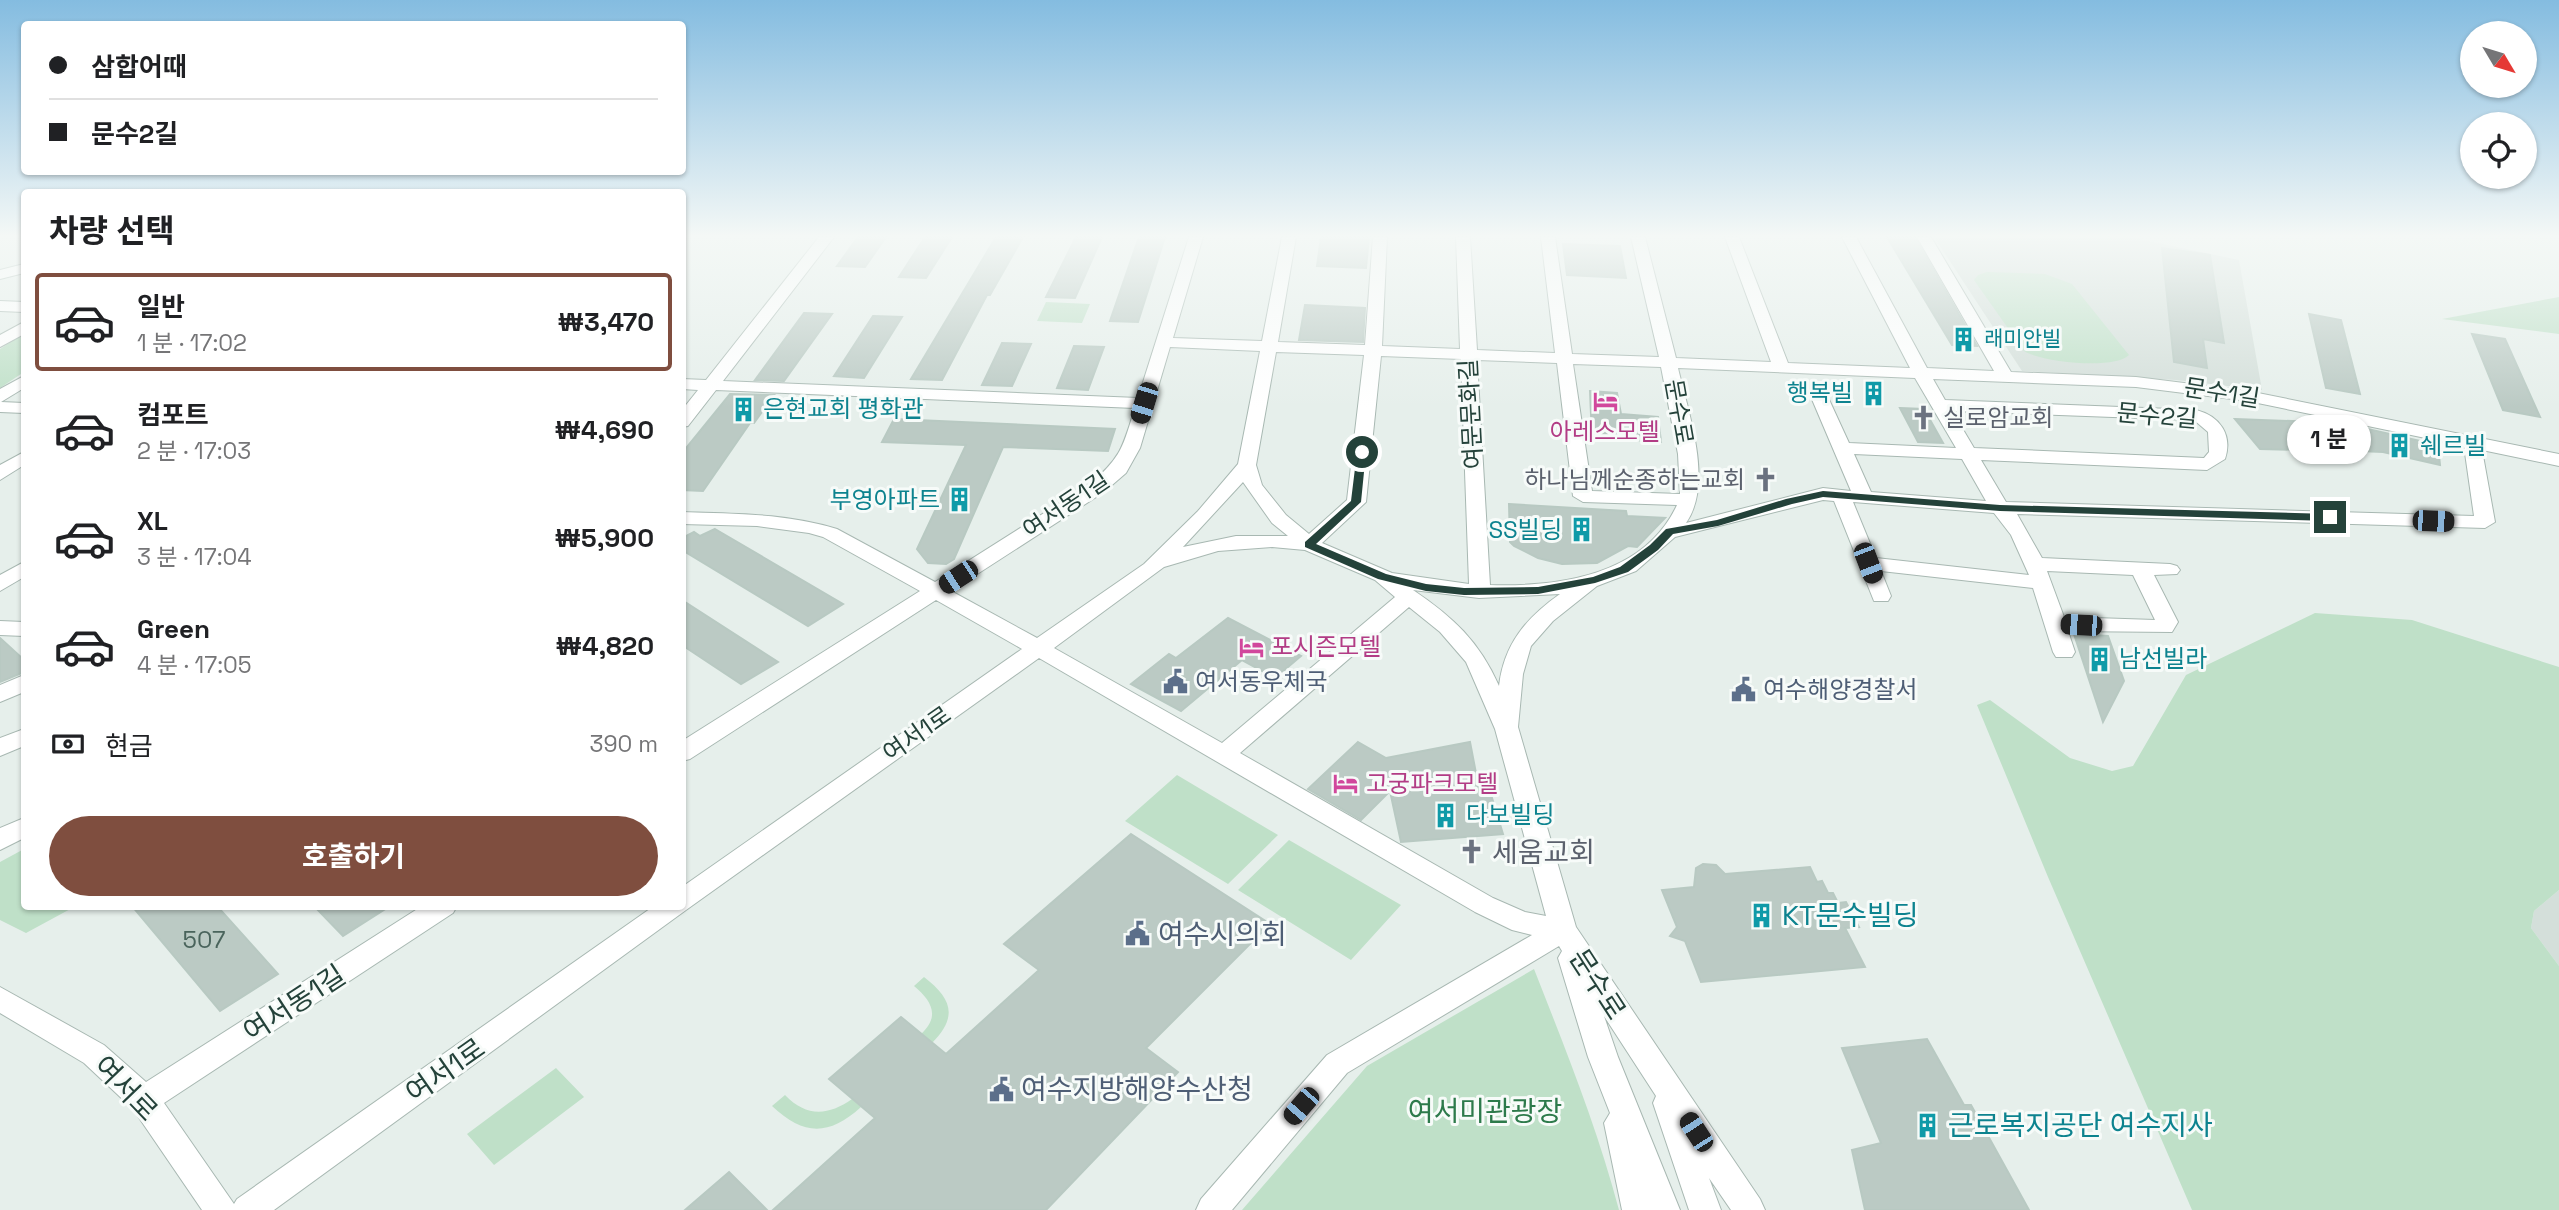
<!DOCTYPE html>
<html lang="ko">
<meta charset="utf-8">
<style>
body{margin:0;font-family:"Space Grotesk","Noto Sans KR",sans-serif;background:#f2f2f2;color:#202124;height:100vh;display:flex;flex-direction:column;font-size:26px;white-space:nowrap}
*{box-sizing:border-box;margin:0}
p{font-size:23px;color:#757577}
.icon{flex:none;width:38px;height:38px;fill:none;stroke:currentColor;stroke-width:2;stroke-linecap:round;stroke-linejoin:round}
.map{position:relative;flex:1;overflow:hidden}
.sheet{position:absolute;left:21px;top:189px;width:665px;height:721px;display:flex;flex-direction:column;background:#fff;border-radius:7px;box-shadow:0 2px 5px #0004}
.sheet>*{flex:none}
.guide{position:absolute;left:21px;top:21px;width:665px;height:154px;border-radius:7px;box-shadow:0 2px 5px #0004;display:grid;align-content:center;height:154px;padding:0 28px;background:#fff}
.needle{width:46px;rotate:128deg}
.buttons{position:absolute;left:2460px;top:21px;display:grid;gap:14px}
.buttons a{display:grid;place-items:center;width:77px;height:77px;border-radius:50%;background:#fff;box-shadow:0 2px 5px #0004;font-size:35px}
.end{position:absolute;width:32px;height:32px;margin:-16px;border:9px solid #24423a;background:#fff;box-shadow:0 0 0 4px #fff}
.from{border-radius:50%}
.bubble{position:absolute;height:49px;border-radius:24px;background:#fff;box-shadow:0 2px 5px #0004;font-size:23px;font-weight:700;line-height:49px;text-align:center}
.car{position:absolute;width:21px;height:42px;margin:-21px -10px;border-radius:9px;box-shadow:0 0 5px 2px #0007;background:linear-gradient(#222 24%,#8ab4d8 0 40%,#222 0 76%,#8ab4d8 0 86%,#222 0)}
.guide b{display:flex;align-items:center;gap:24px;height:66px;font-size:26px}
.guide b+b{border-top:2px solid #e0e0e0}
.guide i{width:18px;height:18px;background:#202124}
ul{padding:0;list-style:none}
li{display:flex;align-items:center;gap:21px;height:98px;margin:0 14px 10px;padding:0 14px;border:4px solid transparent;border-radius:7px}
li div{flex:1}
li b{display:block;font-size:26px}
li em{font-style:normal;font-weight:700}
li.current{border-color:#7f4e3f}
li>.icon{width:63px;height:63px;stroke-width:1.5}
h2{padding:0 28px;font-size:32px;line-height:84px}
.pay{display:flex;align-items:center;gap:18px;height:77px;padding:0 28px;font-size:26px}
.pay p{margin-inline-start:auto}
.action{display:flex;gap:14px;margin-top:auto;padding:14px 28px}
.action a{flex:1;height:80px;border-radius:42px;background:#7f4e3f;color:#fff;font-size:28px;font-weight:700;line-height:80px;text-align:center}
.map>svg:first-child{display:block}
</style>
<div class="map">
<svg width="2559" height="1210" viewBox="0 0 2559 1210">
<rect width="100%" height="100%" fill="#e6efeb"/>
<!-- built -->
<path fill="#d4dfda" d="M 1934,237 L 2129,237 L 2239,260 L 2262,390 L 2176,380 L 2022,371 Z
M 2559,890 L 2559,966 L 2531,928 L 2534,911 Z"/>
<!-- green -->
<path fill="#bfe0c8" d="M 1987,272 L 2045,274 L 2072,284 L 2129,355 C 2115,370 2041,362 2024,351 L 1974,280 L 1978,275 Z
M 2559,297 L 2559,334 L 2442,319 Z
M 1046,302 L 1090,304 L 1082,323 L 1037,321 Z
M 24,333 L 24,372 L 0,388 L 0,349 Z
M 2315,613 L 2412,620 L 2559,667 L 2559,890 L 2534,911 L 2531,928 L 2559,966 L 2559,1210 L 2192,1210 L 2048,877 L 1977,705 L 1990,700 L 2070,758 L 2112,771 L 2133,766 L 2186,675 Z
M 1177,775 L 1278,835 L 1228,884 L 1125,821 Z
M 1289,840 L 1401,905 L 1351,960 L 1238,890 Z
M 24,849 L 24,906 L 74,907 L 26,933 L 0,920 L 0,862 Z
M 1534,969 C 1565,1048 1597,1127 1619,1210 L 1242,1210 L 1367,1066 Z
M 924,977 C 951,998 959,1016 932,1043 L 921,1034 C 941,1016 931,1000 914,986 Z
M 556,1068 L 584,1097 L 494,1165 L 467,1134 Z
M 785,1095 C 806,1117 828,1116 852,1099 L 861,1107 C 828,1137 803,1135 772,1106 Z"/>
<!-- building -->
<path fill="#bbcac4" stroke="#b8c9c2" stroke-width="2" d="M 858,237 L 886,237 L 865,267 L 837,266 Z
M 925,237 L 952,237 L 926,278 L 899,277 Z
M 996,237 L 1023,237 L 990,295 L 987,295 L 942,380 L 911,379 Z
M 1076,237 L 1102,237 L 1075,298 L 1046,297 Z
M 1139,237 L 1165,237 L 1138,322 L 1110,321 Z
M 1321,237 L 1369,237 L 1366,268 L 1317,266 Z
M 1887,237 L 1915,237 L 1977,346 L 1952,345 Z
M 1563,244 L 1620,246 L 1626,278 L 1567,275 Z
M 2162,248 L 2210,255 L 2224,343 L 2203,339 L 2207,368 L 2174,362 Z
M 1305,305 L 1365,308 L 1363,342 L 1299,340 Z
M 804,313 L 832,314 L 784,381 L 755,380 Z
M 2309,314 L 2341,320 L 2360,394 L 2326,388 Z
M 873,316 L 902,317 L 864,378 L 834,376 Z
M 2472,334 L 2505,339 L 2540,417 L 2503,410 Z
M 1002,343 L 1031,344 L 1012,386 L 982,385 Z
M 1074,346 L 1104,347 L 1088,390 L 1057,388 Z
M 1590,391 L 1617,393 L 1621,414 L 1658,417 L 1661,442 L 1592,437 Z
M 730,394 L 774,395 L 754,423 L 750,423 L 703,491 L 682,490 L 682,453 Z
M 1900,408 L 1924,409 L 1943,443 L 1918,442 Z
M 894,419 L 1115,429 L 1108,451 L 1003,447 L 954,559 L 946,564 L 928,563 L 917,549 L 966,445 L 882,442 Z
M 2235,419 L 2317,422 L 2346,451 L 2260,449 Z
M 2359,427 L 2438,445 L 2440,465 L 2383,452 L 2360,451 Z
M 1509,504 L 1626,511 L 1627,516 L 1665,518 L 1637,547 L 1628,546 L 1597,563 L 1562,564 L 1538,558 L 1514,546 L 1510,542 Z
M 715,529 L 843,604 L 808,626 L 682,550 L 682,538 L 694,532 L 700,536 Z
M 682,600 L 778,662 L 741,684 L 682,645 Z
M 1228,618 L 1301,656 L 1275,678 L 1242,660 L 1181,711 L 1131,684 L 1169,654 L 1176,658 Z
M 2074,634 L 2108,636 L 2124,681 L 2103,722 Z
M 0,638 L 24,660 L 24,672 L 0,682 Z
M 1358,742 L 1386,758 L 1470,742 L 1479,789 L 1489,788 L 1503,834 L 1401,842 L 1390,791 L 1361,820 L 1308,789 Z
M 1131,834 L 1270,924 L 1146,1048 L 1178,1072 L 1046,1210 L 773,1210 L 875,1118 L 829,1079 L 901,1017 L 946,1054 L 1039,970 L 1004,944 Z
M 1703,864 L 1716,865 L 1725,874 L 1810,867 L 1817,882 L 1822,881 L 1828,893 L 1833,893 L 1838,903 L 1846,902 L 1859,927 L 1845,928 L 1865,967 L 1701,982 L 1685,941 L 1670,936 L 1677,927 L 1662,890 L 1694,887 L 1696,868 Z
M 132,906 L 217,906 L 278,974 L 220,1011 Z
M 314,906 L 390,906 L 343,936 Z
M 1927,1039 L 1964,1105 L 1971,1105 L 2029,1210 L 1865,1210 L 1852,1150 L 1881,1143 L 1842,1048 Z
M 729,1172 L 767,1210 L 685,1210 Z"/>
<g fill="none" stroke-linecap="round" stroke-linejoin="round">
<defs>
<path id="minor" d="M 819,237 L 834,237 L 723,381 L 1138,398 L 1189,237 L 1203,237 L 1173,338 L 1262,341 L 1282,237 L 1296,237 L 1278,342 L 1365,345 L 1373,237 L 1387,237 L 1382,346 L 1460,349 L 1456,237 L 1470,237 L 1477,350 L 1555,353 L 1541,237 L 1555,237 L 1572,354 L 1659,357 L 1631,237 L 1645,237 L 1676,358 L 1771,362 L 1725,237 L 1739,237 L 1788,363 L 1910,368 L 1842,237 L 1856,237 L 1927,368 L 1994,371 L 1917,237 L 1931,237 L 2011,372 L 2136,377 L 2248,391 L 2559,454 L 2559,466 L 2482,450 L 2495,522 L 2485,528 L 2017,514 L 2042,558 L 2170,564 L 2177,566 L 2180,570 L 2177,574 L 2154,575 L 2178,622 L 2172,632 L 2068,631 L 2075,652 L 2072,657 L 2056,657 L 2053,652 L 2033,588 L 1881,571 L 1891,596 L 1888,601 L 1874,601 L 1834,501 L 1823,500 L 1675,537 L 1636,571 L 1597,586 L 1553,621 L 1531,646 L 1523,674 L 1518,727 L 1576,927 L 1760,1199 L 1765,1210 L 1731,1210 L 1709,1178 L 1721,1210 L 1689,1210 L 1653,1103 L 1656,1096 L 1604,1016 L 1618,1057 L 1680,1210 L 1622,1210 L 1604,1123 L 1610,1113 L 1588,1057 L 1558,958 L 1562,951 L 1559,946 L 1347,1073 L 1232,1210 L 1196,1210 L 1201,1199 L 1327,1055 L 1532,935 L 1512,930 L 1475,912 L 1039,658 L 686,910 L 274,1210 L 202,1210 L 133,1109 L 84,1063 L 0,1013 L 0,987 L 104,1045 L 146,1082 L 422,906 L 457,906 L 453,913 L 164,1103 L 234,1204 L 237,1199 L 654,906 L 682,906 L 682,887 L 1022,649 L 936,600 L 690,759 L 682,761 L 682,741 L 920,591 L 823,537 L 809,533 L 757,526 L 682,524 L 682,512 C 735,514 786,513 837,529 L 935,582 L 1090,484 C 1122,457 1123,446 1135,408 L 716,390 L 688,426 L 682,427 L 682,410 L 698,390 L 682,389 L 682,379 L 706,380 ZM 1170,347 L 1260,351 L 1238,464 L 1198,511 L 1144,564 L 1037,638 L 951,591 L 1104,492 L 1126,473 L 1140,448 ZM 1276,352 L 1364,355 L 1347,500 L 1309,534 L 1286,515 L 1262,485 L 1256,465 ZM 1381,356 L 1461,359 L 1469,584 L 1392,573 L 1322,543 L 1366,502 ZM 1477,360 L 1557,363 L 1573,496 L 1583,502 L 1677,505 C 1644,576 1558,587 1490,585 ZM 1573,364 L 1661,367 L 1678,454 L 1680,494 L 1592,491 ZM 1678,368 L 1915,378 L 1956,448 L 1849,443 L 1826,393 L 1814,393 L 1811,397 L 1851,491 L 1823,488 L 1686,523 C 1714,483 1688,412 1678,368 ZM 1933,379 L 2136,387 L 2248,401 L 2464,446 L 2474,516 L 2006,502 L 1981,460 L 2207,470 L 2225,459 C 2233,435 2220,416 2196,410 L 1945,400 ZM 1952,411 L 2194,420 L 2208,432 L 2209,452 L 2204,458 L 1974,448 ZM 1854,454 L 1962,459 L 1986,501 L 1871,492 ZM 1243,482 L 1272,523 L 1288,536 L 1236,536 L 1183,547 ZM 1853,502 L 1994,513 L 2011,535 L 2029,575 L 1876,558 ZM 1272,547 L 1305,550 L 1375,580 L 1395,597 L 1222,743 L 1054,648 L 1164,567 L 1218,551 ZM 2047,571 L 2133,575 L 2155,620 L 2064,617 ZM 1413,590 L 1479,598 L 1560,594 C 1526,618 1504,644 1499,686 C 1479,641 1453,617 1413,590 ZM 1409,607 L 1440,632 L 1466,662 L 1495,729 L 1546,916 L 1525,912 L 1493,898 L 1240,753 Z
M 24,264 L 24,273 L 0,279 L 0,270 Z
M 0,301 L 24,302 L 24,312 L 0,311 Z
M 24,322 L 24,334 L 0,347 L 0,335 Z
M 24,376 L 24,388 L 1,402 L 24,403 L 24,413 L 0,412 L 0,389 Z
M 24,452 L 24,465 L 0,480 L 0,465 Z
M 24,562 L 24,577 L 0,591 L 0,575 Z
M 0,621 L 24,622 L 24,636 L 0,635 Z
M 24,675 L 24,692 L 0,702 L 0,685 Z
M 24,729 L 24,746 L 0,756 L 0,738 Z
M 24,818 L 24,838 L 0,850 L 0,828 Z"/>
</defs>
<!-- minor casing -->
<use href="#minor" stroke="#a8b8b2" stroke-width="2"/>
<!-- minor -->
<use href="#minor" fill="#fff" fill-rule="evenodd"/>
</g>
<!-- sky -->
<linearGradient id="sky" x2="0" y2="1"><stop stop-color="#84bce0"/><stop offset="0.58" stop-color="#f4f8f6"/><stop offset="1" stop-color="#f4f8f6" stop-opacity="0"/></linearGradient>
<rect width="2559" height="407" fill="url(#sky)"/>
<!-- route -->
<path fill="#24423a" d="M 1362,449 L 1366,452 L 1361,502 L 1316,544 L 1386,574 L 1426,584 L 1464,588 L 1538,587 L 1593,577 L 1620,567 L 1650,545 L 1666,529 L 1717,520 L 1786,499 L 1823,491 L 2000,505 L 2330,514 L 2335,517 L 2330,521 L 2000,511 L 1823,497 L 1792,504 L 1718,526 L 1673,534 L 1658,550 L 1628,572 L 1595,583 L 1538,594 L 1464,595 L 1426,591 L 1378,579 L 1305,547 L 1305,542 L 1351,501 L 1357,452 Z"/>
<!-- icons -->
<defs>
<symbol id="building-bare" viewBox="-9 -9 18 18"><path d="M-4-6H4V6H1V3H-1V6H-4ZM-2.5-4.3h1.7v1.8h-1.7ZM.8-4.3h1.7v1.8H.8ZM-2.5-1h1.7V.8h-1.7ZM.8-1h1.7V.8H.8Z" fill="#0f9aa8" stroke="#f7fbf9" stroke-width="2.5" paint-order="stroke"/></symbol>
<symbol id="hotel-bare" viewBox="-9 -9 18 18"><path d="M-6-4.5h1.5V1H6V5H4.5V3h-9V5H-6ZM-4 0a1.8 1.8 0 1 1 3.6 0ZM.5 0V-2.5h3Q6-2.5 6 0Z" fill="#d1479c" stroke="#f7fbf9" stroke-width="2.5" paint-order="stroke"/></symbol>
<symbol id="church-bare" viewBox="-9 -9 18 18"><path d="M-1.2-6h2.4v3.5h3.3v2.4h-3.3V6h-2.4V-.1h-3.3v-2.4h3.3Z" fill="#6b7280" stroke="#f7fbf9" stroke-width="2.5" paint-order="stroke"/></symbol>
<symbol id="civic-bare" viewBox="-9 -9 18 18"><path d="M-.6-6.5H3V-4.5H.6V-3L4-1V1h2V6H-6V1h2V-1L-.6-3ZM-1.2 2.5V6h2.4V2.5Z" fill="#5c6f8a" stroke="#f7fbf9" stroke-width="2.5" paint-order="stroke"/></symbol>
</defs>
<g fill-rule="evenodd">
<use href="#building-bare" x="1946" y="322" width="35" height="35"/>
<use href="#building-bare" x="1856" y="376" width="35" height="35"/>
<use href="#hotel-bare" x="1588" y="384" width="35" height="35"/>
<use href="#building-bare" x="726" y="392" width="35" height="35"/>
<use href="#church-bare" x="1906" y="400" width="35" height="35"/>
<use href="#building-bare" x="2382" y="428" width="35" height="35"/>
<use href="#church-bare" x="1748" y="462" width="35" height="35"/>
<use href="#building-bare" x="942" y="482" width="35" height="35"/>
<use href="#building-bare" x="1564" y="512" width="35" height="35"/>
<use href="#hotel-bare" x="1234" y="630" width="35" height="35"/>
<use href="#building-bare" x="2082" y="642" width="35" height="35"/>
<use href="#civic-bare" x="1158" y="664" width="35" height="35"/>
<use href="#civic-bare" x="1726" y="672" width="35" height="35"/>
<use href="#hotel-bare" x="1328" y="766" width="35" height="35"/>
<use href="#building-bare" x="1428" y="798" width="35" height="35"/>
<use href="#church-bare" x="1454" y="834" width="35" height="35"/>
<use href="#building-bare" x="1744" y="898" width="35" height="35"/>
<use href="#civic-bare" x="1120" y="916" width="35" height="35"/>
<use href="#civic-bare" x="984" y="1072" width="35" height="35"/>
<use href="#building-bare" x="1910" y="1108" width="35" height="35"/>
</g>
<g text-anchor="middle" stroke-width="6" stroke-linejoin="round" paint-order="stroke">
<!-- far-culture labels -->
<g font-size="21" fill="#0d838f" stroke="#f7fbf9" text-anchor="start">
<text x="1984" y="346">래미안빌</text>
</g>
<!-- culture labels -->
<g font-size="24" fill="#0d838f" stroke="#f7fbf9" text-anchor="start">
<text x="1853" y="401" text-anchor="end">행복빌</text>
<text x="763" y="417">은현교회 평화관</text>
<text x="2420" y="454">쉐르빌</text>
<text x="940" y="508" text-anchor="end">부영아파트</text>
<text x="1562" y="538" text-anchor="end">SS빌딩</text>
<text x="2119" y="667">남선빌라</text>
<text x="1466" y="823">다보빌딩</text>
</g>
<!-- street labels -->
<g font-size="24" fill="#24423a" stroke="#f7fbf9">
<text transform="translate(2222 393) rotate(9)" y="8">문수1길</text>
<text transform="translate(1679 412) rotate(80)" y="8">문수로</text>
<text transform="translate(1471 414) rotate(-93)" y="8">여문문화길</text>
<text transform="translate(2157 416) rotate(5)" y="8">문수2길</text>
<text transform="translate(1066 505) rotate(-34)" y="8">여서동1길</text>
<text transform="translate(917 734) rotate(-35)" y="8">여서1로</text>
</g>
<!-- worship labels -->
<g font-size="24" fill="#5b616d" stroke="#f7fbf9" text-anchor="start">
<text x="1943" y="426">실로암교회</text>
<text x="1745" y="488" text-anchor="end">하나님께순종하는교회</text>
</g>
<!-- hotel labels -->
<g font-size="24" fill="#b23c85" stroke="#f7fbf9" text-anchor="start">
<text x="1605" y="440" text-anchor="middle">아레스모텔</text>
<text x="1271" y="655">포시즌모텔</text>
<text x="1366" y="792">고궁파크모텔</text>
</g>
<!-- service labels -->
<g font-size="24" fill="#4e5e75" stroke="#f7fbf9" text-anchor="start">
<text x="1195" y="690">여서동우체국</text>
<text x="1763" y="698">여수해양경찰서</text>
</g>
<!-- near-number labels -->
<g font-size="24" fill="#4a645c">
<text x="204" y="948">507</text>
</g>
<!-- near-worship labels -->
<g font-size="28" fill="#5b616d" stroke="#f7fbf9" text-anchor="start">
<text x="1492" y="862">세움교회</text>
</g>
<!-- near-culture labels -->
<g font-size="28" fill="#0d838f" stroke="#f7fbf9" text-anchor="start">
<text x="1782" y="925">KT문수빌딩</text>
<text x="1948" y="1135">근로복지공단 여수지사</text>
</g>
<!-- near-service labels -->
<g font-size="28" fill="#4e5e75" stroke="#f7fbf9" text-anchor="start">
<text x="1158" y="944">여수시의회</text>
<text x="1021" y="1099">여수지방해양수산청</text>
</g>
<!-- near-street labels -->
<g font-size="28" fill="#24423a" stroke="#f7fbf9">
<text transform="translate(1598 984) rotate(57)" y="10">문수로</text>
<text transform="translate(294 1003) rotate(-33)" y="10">여서동1길</text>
<text transform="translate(445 1070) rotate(-35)" y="10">여서1로</text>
<text transform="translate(126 1088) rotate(46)" y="10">여서로</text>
</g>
<!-- near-park labels -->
<g font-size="28" fill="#2d7a4b" stroke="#f7fbf9">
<text x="1485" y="1121">여서미관광장</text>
</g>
</g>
</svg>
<div class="buttons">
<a><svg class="needle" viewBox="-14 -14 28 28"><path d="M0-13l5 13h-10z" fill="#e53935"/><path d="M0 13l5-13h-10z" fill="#757577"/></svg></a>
<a><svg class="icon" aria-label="locate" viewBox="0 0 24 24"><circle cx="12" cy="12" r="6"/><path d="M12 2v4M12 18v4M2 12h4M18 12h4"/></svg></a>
</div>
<i class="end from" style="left:1362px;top:452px"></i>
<i class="end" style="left:2330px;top:517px"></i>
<div class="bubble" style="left:2287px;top:415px;width:84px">1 분</div>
<i class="car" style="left:1144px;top:403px;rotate:197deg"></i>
<i class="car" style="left:2433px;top:521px;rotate:92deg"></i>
<i class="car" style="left:1868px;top:563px;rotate:159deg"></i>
<i class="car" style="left:958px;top:577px;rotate:237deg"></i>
<i class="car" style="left:2081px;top:625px;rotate:273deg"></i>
<i class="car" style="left:1301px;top:1106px;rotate:221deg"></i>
<i class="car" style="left:1696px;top:1132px;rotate:327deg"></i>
<div class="guide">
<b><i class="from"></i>삼합어때</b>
<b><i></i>문수2길</b>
</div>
<section class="sheet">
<h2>차량 선택</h2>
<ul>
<li class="current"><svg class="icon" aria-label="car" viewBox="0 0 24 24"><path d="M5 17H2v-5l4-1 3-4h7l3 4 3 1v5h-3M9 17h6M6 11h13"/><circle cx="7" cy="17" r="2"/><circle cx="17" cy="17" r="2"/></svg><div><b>일반</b><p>1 분 · 17:02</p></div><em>₩3,470</em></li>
<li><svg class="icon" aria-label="car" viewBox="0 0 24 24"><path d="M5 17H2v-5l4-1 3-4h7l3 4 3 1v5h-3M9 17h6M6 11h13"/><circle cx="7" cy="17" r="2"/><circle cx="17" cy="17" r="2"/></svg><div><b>컴포트</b><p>2 분 · 17:03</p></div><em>₩4,690</em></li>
<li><svg class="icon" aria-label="car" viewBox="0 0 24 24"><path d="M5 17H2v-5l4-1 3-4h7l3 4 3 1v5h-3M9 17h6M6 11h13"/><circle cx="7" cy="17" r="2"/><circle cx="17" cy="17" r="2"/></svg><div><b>XL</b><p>3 분 · 17:04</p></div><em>₩5,900</em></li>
<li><svg class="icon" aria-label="car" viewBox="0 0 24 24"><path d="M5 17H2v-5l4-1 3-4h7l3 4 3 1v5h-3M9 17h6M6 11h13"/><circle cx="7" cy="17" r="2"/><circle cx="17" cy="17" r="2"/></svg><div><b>Green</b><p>4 분 · 17:05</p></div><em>₩4,820</em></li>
</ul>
<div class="pay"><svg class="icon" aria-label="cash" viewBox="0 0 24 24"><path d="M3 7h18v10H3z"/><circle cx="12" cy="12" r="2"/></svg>현금<p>390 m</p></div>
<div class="action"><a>호출하기</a></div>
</section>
</div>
